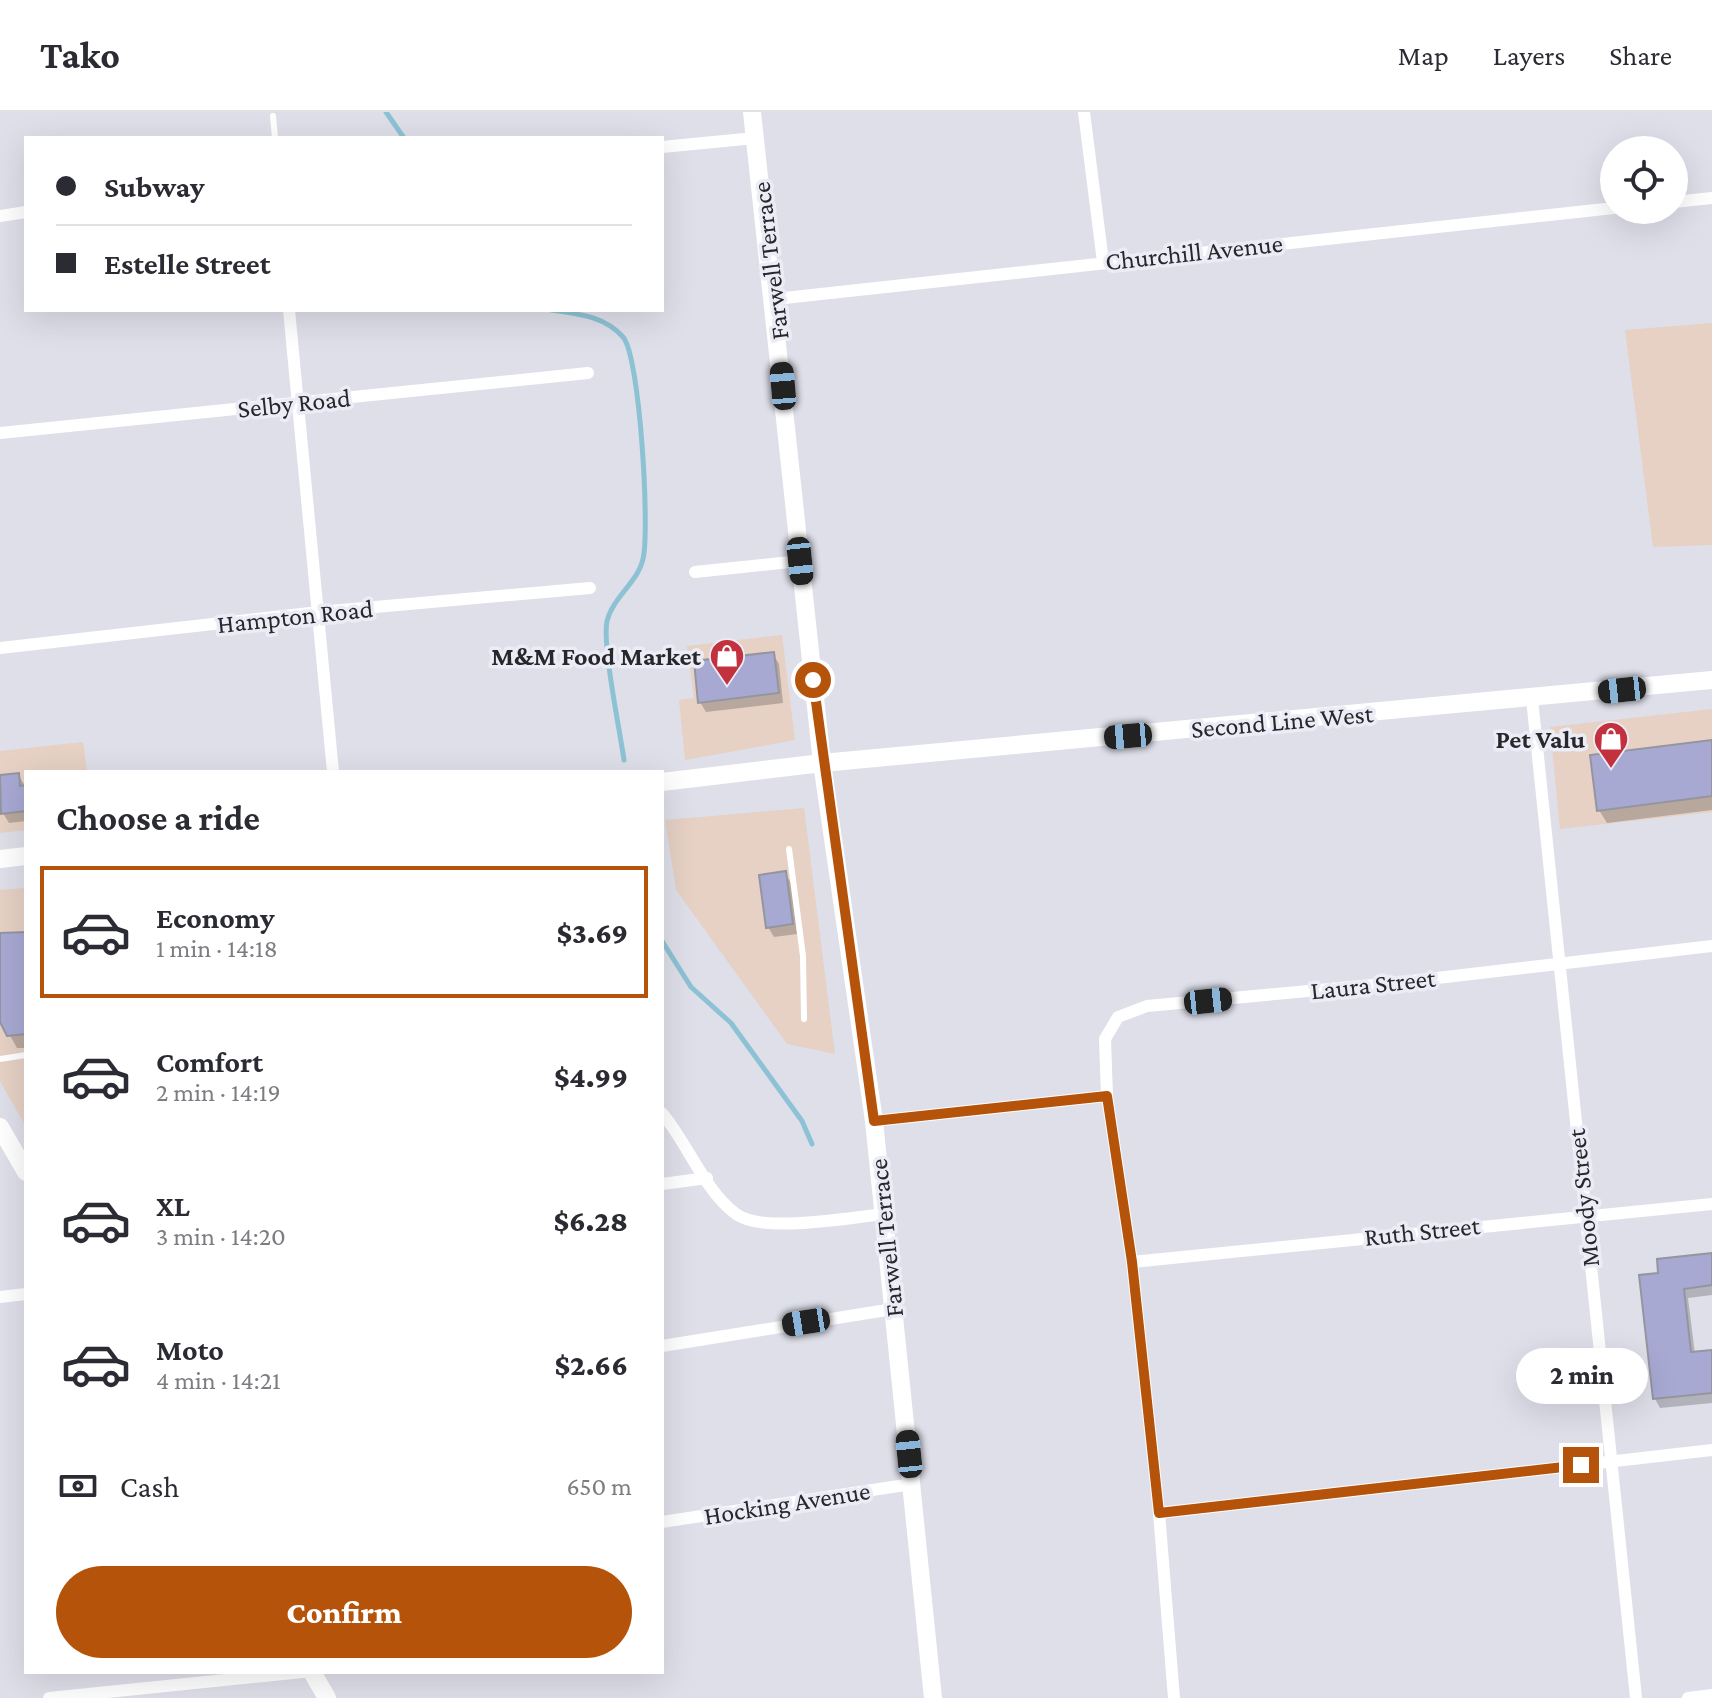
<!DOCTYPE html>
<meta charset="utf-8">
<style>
body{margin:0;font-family:"Crimson Pro",serif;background:#f7f7f7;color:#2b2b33;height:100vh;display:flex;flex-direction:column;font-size:30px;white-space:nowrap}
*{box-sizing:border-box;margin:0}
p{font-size:26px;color:#7c7c81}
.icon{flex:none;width:44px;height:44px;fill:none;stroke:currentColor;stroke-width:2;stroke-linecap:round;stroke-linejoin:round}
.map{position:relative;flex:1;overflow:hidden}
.details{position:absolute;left:24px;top:658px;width:640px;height:904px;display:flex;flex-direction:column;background:#fff;border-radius:0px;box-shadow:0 8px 32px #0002}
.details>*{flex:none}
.banner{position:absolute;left:24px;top:24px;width:640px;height:176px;border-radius:0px;box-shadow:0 8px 32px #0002;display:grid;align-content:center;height:176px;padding:0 32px;background:#fff}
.controls{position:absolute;left:1600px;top:24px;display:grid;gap:16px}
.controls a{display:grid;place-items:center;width:88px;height:88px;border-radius:50%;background:#fff;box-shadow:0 8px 32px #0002;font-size:40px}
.end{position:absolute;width:36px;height:36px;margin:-18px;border:10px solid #b45309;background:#fff;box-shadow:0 0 0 4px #fff}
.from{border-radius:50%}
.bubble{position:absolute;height:56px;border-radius:28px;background:#fff;box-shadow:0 8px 32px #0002;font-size:26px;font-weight:800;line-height:56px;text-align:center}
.car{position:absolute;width:24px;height:48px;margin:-24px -12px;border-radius:10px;box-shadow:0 0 6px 2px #0007;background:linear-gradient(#222 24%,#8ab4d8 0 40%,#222 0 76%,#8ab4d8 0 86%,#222 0)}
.banner b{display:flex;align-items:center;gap:28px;height:76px;font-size:30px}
.banner b+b{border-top:2px solid #e1e1e2}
.banner i{width:20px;height:20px;background:#2b2b33}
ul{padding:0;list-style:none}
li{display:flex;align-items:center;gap:24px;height:132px;margin:0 16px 12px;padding:0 16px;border:4px solid transparent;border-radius:0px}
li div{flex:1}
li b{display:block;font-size:30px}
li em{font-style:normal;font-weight:800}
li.on{border-color:#b45309}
li>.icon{width:72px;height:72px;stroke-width:1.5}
h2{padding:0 32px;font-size:36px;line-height:96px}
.pay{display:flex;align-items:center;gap:20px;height:88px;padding:0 32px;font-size:30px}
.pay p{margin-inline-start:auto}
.cta{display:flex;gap:16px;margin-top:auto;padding:16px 32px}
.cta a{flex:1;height:92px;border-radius:48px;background:#b45309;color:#fff;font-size:32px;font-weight:800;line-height:92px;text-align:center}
header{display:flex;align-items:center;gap:48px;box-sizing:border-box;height:112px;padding:0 40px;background:#fff;border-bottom:2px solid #e1e1e2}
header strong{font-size:38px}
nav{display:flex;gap:44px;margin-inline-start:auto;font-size:28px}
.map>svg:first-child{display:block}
</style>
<header>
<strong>Tako</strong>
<nav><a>Map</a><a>Layers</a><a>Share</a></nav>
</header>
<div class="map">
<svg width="1712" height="1586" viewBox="0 0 1712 1586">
<rect width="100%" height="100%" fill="#dedfe9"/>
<!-- commercial -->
<path fill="#e6d1c4" d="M 1712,211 L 1712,433 L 1653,435 L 1625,218 Z
M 782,523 L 795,628 L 685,648 L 679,588 L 694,586 L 687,534 Z
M 1712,597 L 1712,700 L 1560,717 L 1550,615 Z
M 83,630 L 87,660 L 26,660 L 26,718 L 0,721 L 0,639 Z
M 804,696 L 835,942 L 787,932 L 676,778 L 665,708 Z
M 26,776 L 26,1015 L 0,969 L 0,778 Z"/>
<!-- shadow -->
<path fill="#0003" d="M 773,542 L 779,552 L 783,591 L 706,600 L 700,590 Z
M 1712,630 L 1712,698 L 1607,711 L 1599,698 Z
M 18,663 L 26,675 L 26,709 L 9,711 L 3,701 L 0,665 Z
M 785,761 L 791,771 L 797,822 L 774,825 L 768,815 Z
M 26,822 L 26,936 L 17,936 L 0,906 L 0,823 Z
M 1712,1143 L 1712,1183 L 1688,1186 L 1695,1242 L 1712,1240 L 1712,1291 L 1660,1296 L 1655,1287 L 1661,1163 Z"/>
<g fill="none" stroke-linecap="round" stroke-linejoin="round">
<!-- stream -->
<path stroke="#8dc2d4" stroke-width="5" d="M 386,0 L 404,26
M 551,198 C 579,202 604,204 623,225 C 640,244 650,418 643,447 C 638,470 613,485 607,509 C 602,533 620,619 624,648
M 662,829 L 691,875 L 731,911 L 802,1009 L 812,1032"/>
</g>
<!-- building -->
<path fill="#a7a9d3" stroke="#94959f" stroke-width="2" d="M 774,540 L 779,581 L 698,591 L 694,549 Z
M 1712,628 L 1712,684 L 1597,699 L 1590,643 Z
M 19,661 L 20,674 L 26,673 L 26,699 L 1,702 L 0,663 Z
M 786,759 L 793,812 L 766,816 L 759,763 Z
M 26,820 L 26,922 L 7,924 L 0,910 L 0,821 Z
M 1712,1141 L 1712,1173 L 1684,1177 L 1691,1240 L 1712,1238 L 1712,1281 L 1653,1287 L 1639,1163 L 1658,1161 L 1657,1147 Z"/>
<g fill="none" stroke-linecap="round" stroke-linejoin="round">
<!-- lane -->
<path stroke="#fff" stroke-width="6" d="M 273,4 L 275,26
M 789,737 L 803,844 L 804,907
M 0,947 L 26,943"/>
<!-- street -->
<path stroke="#fff" stroke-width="12" d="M 1084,0 L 1103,150
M 662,35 L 755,26
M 1674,90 L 1712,86
M 0,104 L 26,100
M 775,187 L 1614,96
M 289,198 L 333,660
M 0,321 L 588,261
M 695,460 L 800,449
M 0,536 L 319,500 L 590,476
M 1532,587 L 1636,1586
M 662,1001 C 688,1032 704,1078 736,1102 C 763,1122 851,1105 885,1102
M 874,1009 L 1107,984
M 662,1072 L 707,1066
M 1132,1150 L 1712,1092
M 0,1185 L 26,1182
M 662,1234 L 893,1197
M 1159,1401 L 1712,1338
M 662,1410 L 912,1372
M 49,1586 L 303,1560
M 1174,1586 L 1159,1401 L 1132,1150 L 1107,984 L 1105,927 L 1118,905 L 1147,894 L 1394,871 L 1712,834
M 1688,1586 L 1712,1583"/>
<!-- secondary -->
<path stroke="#fff" stroke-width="18" d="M 752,0 L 822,651 L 874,1009 L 933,1586
M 662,670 L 822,651 L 1712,568
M 0,747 L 26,744
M 0,1015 L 26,1060
M 312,1560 L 327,1586"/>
</g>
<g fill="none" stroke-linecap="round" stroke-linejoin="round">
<!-- route -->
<path stroke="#b45309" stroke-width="10" d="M 813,568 L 874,1009 L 1107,984 L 1132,1150 L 1159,1401 L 1581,1353"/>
</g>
<!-- icons -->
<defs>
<symbol id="shop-pin" viewBox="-11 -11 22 30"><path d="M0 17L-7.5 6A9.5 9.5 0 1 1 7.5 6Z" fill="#c2313d" stroke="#ebecf6"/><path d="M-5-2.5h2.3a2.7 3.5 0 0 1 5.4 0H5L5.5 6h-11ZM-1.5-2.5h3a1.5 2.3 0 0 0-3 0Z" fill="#fff"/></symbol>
</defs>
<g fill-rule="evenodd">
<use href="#shop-pin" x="707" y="524" width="40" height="54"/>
<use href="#shop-pin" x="1591" y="607" width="40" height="54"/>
</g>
<g text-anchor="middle" stroke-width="7" stroke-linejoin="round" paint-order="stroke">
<!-- street labels -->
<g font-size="26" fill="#28282c" stroke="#ebecf6">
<text transform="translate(1194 140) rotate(-6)" y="9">Churchill Avenue</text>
<text transform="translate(770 149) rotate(-97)" y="9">Farwell Terrace</text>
<text transform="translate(294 291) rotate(-6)" y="9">Selby Road</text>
<text transform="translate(295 504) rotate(-6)" y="9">Hampton Road</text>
<text transform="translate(1282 609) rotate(-5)" y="9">Second Line West</text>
<text transform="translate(1373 872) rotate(-6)" y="9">Laura Street</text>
<text transform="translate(1583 1086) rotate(-96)" y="9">Moody Street</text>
<text transform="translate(1422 1119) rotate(-6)" y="9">Ruth Street</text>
<text transform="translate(886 1126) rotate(-96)" y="9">Farwell Terrace</text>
<text transform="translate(787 1391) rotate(-9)" y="9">Hocking Avenue</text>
</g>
<!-- poi labels -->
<g font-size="26" font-weight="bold" fill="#28282c" stroke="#ebecf6" text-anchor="end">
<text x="701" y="553">M&amp;M Food Market</text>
<text x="1585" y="636">Pet Valu</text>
</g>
</g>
</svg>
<div class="controls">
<a><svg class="icon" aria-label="locate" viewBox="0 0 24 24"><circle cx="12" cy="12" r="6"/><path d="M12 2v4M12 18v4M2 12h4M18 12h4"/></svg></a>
</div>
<i class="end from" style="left:813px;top:568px"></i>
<i class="end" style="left:1581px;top:1353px"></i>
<div class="bubble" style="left:1516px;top:1236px;width:132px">2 min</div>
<i class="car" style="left:783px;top:274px;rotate:355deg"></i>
<i class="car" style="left:800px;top:449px;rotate:174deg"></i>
<i class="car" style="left:1622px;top:578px;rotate:264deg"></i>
<i class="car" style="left:1128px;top:624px;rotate:265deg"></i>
<i class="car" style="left:1208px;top:889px;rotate:84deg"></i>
<i class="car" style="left:806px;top:1210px;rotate:261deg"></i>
<i class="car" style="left:909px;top:1342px;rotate:354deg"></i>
<div class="banner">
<b><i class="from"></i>Subway</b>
<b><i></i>Estelle Street</b>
</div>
<section class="details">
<h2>Choose a ride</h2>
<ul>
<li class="on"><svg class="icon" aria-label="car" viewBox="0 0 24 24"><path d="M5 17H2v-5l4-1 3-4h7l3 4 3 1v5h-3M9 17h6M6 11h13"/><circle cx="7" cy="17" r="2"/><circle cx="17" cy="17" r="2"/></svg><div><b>Economy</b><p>1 min · 14:18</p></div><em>$3.69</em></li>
<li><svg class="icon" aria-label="car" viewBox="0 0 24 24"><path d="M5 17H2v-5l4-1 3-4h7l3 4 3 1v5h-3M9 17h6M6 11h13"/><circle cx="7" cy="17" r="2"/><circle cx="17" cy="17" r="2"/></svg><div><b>Comfort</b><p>2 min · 14:19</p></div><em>$4.99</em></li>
<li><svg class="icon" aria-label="car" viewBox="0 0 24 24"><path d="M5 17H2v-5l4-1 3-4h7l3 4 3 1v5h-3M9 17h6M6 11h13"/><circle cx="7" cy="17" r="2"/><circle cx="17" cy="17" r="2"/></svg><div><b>XL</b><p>3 min · 14:20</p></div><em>$6.28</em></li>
<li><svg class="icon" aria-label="car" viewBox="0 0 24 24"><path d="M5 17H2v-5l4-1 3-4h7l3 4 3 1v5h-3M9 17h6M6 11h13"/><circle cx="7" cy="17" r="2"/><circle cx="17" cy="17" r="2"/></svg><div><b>Moto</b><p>4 min · 14:21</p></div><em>$2.66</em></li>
</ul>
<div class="pay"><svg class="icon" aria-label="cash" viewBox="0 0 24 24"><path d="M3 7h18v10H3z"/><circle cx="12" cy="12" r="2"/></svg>Cash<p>650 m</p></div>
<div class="cta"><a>Confirm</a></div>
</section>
</div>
